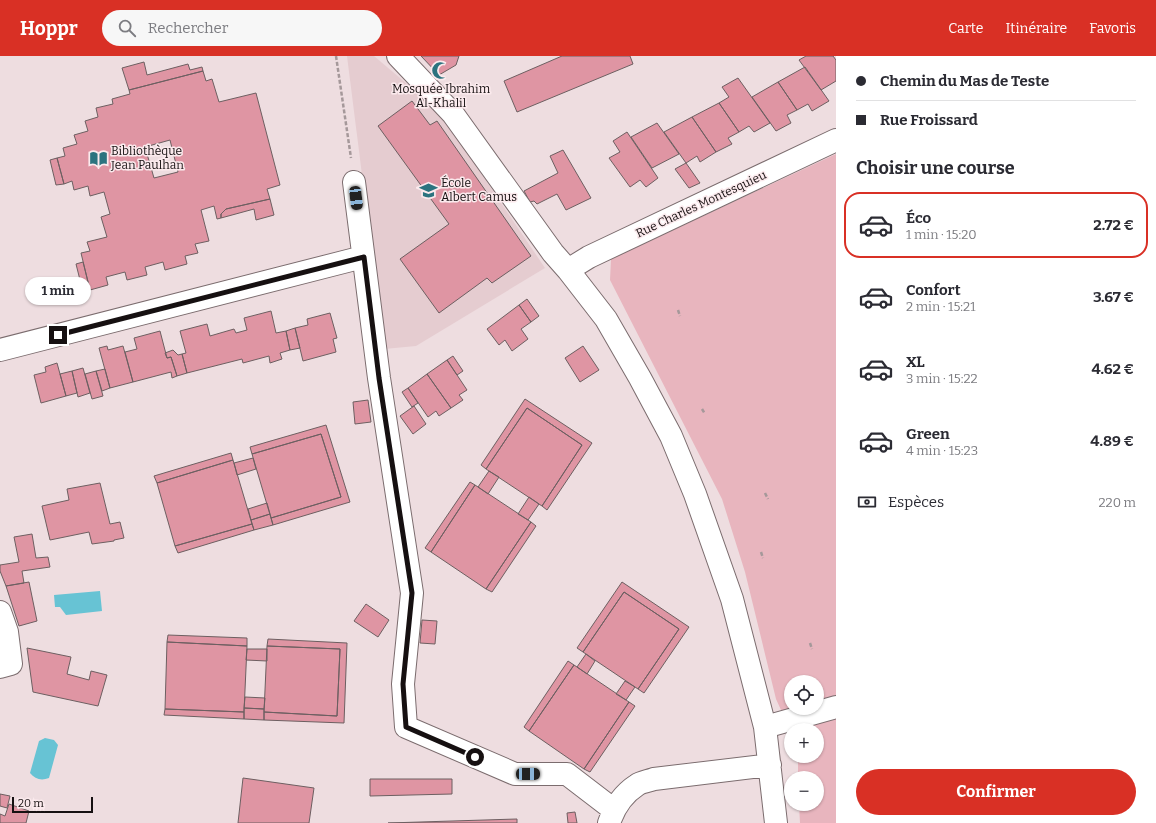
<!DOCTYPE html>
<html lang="fr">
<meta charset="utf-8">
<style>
body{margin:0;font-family:Bitter,serif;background:#f7f7f7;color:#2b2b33;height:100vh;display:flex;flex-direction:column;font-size:15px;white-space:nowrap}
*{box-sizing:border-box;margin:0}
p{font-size:13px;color:#7c7c81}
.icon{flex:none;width:22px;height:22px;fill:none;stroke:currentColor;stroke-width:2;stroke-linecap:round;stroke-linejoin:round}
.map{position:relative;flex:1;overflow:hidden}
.side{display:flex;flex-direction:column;background:#fff;width:320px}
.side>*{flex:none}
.top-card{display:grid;align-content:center;height:88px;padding:0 20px;background:#fff}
.fabs{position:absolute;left:784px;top:619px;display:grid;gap:8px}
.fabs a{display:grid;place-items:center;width:40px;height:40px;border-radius:50%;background:#fff;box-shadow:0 1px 3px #0004;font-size:20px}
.scale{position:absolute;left:12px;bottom:10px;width:81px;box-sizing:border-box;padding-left:4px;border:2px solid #161011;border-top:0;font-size:11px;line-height:14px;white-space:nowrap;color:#161011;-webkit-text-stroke:3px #fbeaed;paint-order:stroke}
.end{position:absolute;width:18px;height:18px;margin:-9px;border:5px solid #161011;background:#fff;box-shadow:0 0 0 2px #fff}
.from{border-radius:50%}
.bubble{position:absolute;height:28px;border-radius:14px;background:#fff;box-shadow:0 1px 3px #0004;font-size:13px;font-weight:700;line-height:28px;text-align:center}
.car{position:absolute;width:12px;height:24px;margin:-12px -6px;border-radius:5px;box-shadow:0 0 3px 1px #0007;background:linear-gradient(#222 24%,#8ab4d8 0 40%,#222 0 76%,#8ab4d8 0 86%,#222 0)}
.top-card b{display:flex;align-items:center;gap:14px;height:38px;font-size:15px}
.top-card b+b{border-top:1px solid #e1e1e2}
.top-card i{width:10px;height:10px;background:#2b2b33}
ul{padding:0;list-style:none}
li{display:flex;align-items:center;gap:12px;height:66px;margin:0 8px 6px;padding:0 12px;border:2px solid transparent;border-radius:16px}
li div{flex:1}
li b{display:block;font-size:15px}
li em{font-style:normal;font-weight:700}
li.selected{border-color:#d93025}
li>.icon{width:36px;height:36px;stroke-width:1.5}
h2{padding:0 20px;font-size:18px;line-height:48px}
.pay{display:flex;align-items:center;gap:10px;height:44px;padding:0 20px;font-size:15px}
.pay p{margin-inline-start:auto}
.primary-button{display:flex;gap:8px;margin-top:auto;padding:8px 20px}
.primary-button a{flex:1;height:46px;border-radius:24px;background:#d93025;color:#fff;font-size:16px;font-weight:700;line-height:46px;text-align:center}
header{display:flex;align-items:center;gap:24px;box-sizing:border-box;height:56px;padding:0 20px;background:#d93025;color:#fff}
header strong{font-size:19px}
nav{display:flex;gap:22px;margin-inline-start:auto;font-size:14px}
.search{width:280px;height:36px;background:#f7f7f7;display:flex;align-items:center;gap:10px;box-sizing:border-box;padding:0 14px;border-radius:22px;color:#7c7c81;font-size:15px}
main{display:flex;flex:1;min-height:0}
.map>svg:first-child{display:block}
</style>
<header>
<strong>Hoppr</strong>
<div class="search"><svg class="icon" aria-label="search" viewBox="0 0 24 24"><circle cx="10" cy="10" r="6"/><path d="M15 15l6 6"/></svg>Rechercher</div>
<nav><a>Carte</a><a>Itinéraire</a><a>Favoris</a></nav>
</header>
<main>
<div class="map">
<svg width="836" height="767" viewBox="0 0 836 767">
<rect width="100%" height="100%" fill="#eedde0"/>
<!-- built -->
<path fill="#e5ccd0" d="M 347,0 L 374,0 L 439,55 L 545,212 L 416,290 L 384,293 Z"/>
<!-- green -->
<path fill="#e8b5be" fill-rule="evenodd" d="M 836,98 L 836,767 L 800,767 L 799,748 L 817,748 L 817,722 L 798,722 L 798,700 L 817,700 L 817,674 L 791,674 L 791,676 L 776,643 L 745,516 L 722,443 L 610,224 L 611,203 ZM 791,626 L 817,626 L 817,652 L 791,652 Z"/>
<!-- water -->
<path fill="#67c3d4" d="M 100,535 L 102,555 L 66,559 L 60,551 L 55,551 L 54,539 Z
M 45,682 L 54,684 L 58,689 L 49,722 C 41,725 35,723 30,717 L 39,685 Z"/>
<!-- building -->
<path fill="#df95a3" stroke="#6d5f61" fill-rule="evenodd" d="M 421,0 L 459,0 L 456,9 L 439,19 Z
M 562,0 L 630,0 L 633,8 L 517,56 L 504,25 Z
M 806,0 L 833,0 L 836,4 L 836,25 L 821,34 L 799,4 Z
M 144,6 L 147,19 L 188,8 L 190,14 L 202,11 L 203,15 L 129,34 L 122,12 Z
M 805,11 L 829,45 L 812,55 L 808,48 L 797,54 L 778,26 Z
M 203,15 L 206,25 L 212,23 L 219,46 L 256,37 L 280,129 L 267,133 L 270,143 L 226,153 L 221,158 L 221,162 L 217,163 L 214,150 L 201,154 L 209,185 L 195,188 L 198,197 L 185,200 L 187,208 L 165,214 L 163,206 L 145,211 L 147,219 L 127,224 L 125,216 L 106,221 L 108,229 L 90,234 L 81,197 L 90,195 L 87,186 L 107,181 L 101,161 L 110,158 L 104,136 L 90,140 L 88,130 L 74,134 L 72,125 L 64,128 L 57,102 L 65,100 L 63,92 L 77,88 L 74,79 L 88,75 L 85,65 L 98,61 L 96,52 L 113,48 L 112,43 L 130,38 L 129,34 ZM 170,84 L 178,116 L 154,122 L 145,91 Z
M 738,22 L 770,67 L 754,76 L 749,70 L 739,76 L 719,47 L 729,41 L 722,31 Z
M 778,26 L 797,54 L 787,59 L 791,67 L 776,75 L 752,41 Z
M 412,45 L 430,69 L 437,65 L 531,200 L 492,227 L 487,222 L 439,257 L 400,203 L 449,168 L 378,70 Z
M 719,47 L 739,76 L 728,82 L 732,88 L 716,96 L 692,61 Z
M 692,61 L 716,96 L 700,106 L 697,100 L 686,107 L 664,76 Z
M 657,67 L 679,98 L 652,112 L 631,81 Z
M 627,76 L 658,122 L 646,131 L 640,124 L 630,131 L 609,102 L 620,96 L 613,85 Z
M 563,94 L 591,142 L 566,154 L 557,138 L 537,148 L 534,145 L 530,146 L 524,135 L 558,117 L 550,100 Z
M 57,102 L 64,128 L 56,129 L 50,104 Z
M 686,107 L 700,127 L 689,132 L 675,113 Z
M 270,143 L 274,159 L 256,164 L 254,153 L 221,162 L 221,158 L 226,153 Z
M 83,206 L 88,226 L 81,228 L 76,208 Z
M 527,243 L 539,260 L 531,266 L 519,249 Z
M 519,249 L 531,266 L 521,273 L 528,283 L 512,295 L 505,284 L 499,289 L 487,273 Z
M 271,255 L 276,277 L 286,275 L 290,294 L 280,297 L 282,303 L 270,307 L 269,300 L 243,307 L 242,303 L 187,317 L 182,298 L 186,297 L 180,275 L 207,268 L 210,280 L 234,273 L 236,277 L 247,274 L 244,262 Z
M 330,257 L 337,282 L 333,283 L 336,296 L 303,305 L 295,272 L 308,269 L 307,263 Z
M 295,272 L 300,292 L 290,294 L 286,275 Z
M 160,275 L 167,302 L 171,301 L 177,320 L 172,322 L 171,316 L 133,326 L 125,296 L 137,293 L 134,282 Z
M 107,290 L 108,294 L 123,290 L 133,326 L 110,332 L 99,292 Z
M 583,290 L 599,314 L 580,326 L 565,302 Z
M 173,294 L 178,299 L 182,298 L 187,317 L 177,320 L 171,301 L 167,302 L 165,297 Z
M 453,300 L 463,315 L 457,319 L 447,304 Z
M 447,304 L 467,334 L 459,339 L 463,344 L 451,352 L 427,318 Z
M 57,307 L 66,340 L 41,347 L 34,319 L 46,316 L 45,311 Z
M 83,312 L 90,337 L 78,341 L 72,315 Z
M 105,313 L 110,332 L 102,335 L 96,315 Z
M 72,315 L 77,337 L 66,340 L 60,318 Z
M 96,315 L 103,340 L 92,343 L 85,318 Z
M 427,318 L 451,352 L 439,360 L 436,355 L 428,361 L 408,332 Z
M 408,332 L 418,347 L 412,351 L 402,336 Z
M 525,343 L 592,387 L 547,454 L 542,450 L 582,389 L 527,352 L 486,413 L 481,409 Z
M 368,344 L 371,366 L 355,368 L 353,346 Z
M 414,350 L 426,368 L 413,378 L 400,360 Z
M 527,352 L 582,389 L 542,450 L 486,413 Z
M 326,369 L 350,446 L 273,469 L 271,462 L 341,441 L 321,378 L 252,398 L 250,391 Z
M 321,378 L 341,441 L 271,462 L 252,398 Z
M 231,397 L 233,404 L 157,427 L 154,420 Z
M 253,402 L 256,413 L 237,419 L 234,407 Z
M 233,404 L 252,468 L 175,490 L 157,427 Z
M 489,415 L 499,421 L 488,438 L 478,431 Z
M 470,426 L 475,429 L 431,496 L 425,492 Z
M 100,427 L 110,468 L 120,466 L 124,482 L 114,484 L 114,485 L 92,488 L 89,476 L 50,484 L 42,450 L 69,444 L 67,433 Z
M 475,429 L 531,466 L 486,533 L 431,496 Z
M 529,441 L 539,448 L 528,464 L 518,458 Z
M 267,447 L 270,458 L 251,464 L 248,453 Z
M 270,458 L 273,469 L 254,474 L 251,464 Z
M 531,466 L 536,470 L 492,536 L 486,533 Z
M 252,468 L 254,474 L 178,497 L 175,490 Z
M 32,478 L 36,502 L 48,501 L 50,511 L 22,515 L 24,527 L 6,530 L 0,515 L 0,509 L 19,506 L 14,481 Z
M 29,526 L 37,565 L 19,570 L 6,530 Z
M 622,526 L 689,571 L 644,637 L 638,633 L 679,573 L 624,536 L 583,596 L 577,592 Z
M 624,536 L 679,573 L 638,633 L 583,596 Z
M 366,548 L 389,564 L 378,581 L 354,565 Z
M 422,564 L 437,565 L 435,588 L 420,587 Z
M 168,579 L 247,582 L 247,590 L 167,586 Z
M 268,583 L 347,587 L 344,667 L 264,664 L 264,656 L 337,660 L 340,593 L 267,590 Z
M 167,586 L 247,590 L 244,656 L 165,653 Z
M 267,590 L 340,593 L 337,660 L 264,656 Z
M 27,592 L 71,601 L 67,618 L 89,624 L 91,615 L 107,619 L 98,650 L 33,636 Z
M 247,593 L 267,593 L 267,605 L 246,604 Z
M 586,598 L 595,605 L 587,618 L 577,611 Z
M 568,605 L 574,609 L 529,675 L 524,671 Z
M 574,609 L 629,646 L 584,713 L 529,675 Z
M 625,625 L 635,631 L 626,644 L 616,638 Z
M 245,641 L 265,642 L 264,653 L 244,652 Z
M 629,646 L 635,650 L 590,716 L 584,713 Z
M 244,652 L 264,653 L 264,664 L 244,663 Z
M 165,653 L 244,656 L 244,663 L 164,659 Z
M 243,722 L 314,732 L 309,767 L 238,767 Z
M 370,723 L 452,723 L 452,738 L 370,740 Z
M 0,738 L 10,740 L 7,752 L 0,750 Z
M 9,748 L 29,755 L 26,767 L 0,767 L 0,758 L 5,760 Z
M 575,756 L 577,767 L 568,767 L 567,757 Z
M 517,763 L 517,767 L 388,767 Z"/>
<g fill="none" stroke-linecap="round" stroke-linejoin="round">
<defs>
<path id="minor" d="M 398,0 L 453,58 L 553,197 L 568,214 L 606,263 L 640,322 L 671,380 L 695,438 L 732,543 L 765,671 L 776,767
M 354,126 L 379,322 L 412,537 L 403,628 L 406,671 L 515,718 L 567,718 L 614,754
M 568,214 L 589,201 L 836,84
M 0,294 L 363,201
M 0,556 L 7,576 L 11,608 L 0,611
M 765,671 L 836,651
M 609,767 C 614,752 623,738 637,729 C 641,726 649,725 654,723 L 770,709"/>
</defs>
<!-- minor casing -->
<use href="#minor" stroke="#7b6c6e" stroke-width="24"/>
<!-- path -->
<path stroke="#a5989a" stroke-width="2.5" stroke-dasharray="4 2" stroke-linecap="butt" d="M 336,0 L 351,102
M 678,254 L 680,260
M 702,353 L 705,358
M 765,437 L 768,443
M 761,496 L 763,502
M 810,587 L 812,593
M 813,719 L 813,722
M 814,748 L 815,751"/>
<!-- minor -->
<use href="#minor" stroke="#fff" stroke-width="22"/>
</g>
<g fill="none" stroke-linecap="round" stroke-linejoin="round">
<!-- route -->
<path stroke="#161011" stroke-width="5" d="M 58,279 L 364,201 L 379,322 L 412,537 L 403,628 L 406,671 L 475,701"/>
</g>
<!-- icons -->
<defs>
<symbol id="mosque-bare" viewBox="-9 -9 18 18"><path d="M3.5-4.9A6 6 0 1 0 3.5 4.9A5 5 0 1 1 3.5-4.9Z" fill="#2c737f" stroke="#fbeaed" stroke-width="2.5" paint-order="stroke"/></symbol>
<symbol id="library-bare" viewBox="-9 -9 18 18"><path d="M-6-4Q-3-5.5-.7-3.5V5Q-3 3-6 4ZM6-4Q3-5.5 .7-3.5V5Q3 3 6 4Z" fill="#2c737f" stroke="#fbeaed" stroke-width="2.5" paint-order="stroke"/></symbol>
<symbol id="school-bare" viewBox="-9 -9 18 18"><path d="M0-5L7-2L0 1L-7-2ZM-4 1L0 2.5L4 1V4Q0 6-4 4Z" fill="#2c737f" stroke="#fbeaed" stroke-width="2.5" paint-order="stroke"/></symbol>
</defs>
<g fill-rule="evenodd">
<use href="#mosque-bare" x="428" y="2" width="25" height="25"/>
<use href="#library-bare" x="86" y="90" width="25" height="25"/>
<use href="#school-bare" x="416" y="122" width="25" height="25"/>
</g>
<g text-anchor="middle" stroke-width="3" stroke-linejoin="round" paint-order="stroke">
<!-- poi labels -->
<g font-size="12" fill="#161011" stroke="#fbeaed" text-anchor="start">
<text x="441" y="37" text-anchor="middle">Mosquée Ibrahim<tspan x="441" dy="14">Al-Khalil</tspan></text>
<text x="111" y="99">Bibliothèque<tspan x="111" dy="14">Jean Paulhan</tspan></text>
<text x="441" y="131">École<tspan x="441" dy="14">Albert Camus</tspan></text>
</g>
<!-- street labels -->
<g font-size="12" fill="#161011" stroke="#fbeaed">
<text transform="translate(701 148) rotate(-25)" y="4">Rue Charles Montesquieu</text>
</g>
</g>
</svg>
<div class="fabs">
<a><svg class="icon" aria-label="locate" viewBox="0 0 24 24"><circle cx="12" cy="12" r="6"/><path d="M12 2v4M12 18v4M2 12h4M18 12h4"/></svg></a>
<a>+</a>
<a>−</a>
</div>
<div class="scale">20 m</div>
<i class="end from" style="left:475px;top:701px"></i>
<i class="end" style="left:58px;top:279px"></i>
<div class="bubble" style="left:25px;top:221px;width:66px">1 min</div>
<i class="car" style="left:356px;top:142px;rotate:173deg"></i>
<i class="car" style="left:528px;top:718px;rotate:90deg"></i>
</div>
<section class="side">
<div class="top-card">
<b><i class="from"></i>Chemin du Mas de Teste</b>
<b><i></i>Rue Froissard</b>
</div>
<h2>Choisir une course</h2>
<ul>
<li class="selected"><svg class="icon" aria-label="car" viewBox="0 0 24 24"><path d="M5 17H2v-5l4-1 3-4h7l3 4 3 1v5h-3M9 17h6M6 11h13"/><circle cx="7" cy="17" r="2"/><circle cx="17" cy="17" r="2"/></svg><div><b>Éco</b><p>1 min · 15:20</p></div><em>2.72 €</em></li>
<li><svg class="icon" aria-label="car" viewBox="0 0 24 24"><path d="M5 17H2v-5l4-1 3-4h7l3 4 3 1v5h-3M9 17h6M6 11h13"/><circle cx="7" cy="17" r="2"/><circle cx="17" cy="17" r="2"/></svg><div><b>Confort</b><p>2 min · 15:21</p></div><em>3.67 €</em></li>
<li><svg class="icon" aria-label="car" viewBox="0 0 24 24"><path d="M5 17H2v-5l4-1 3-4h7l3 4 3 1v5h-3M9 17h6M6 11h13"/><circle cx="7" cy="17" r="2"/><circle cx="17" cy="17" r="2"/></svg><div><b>XL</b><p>3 min · 15:22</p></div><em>4.62 €</em></li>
<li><svg class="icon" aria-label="car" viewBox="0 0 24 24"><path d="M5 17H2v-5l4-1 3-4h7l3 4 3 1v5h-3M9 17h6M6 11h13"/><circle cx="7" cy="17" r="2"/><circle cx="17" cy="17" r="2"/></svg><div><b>Green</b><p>4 min · 15:23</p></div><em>4.89 €</em></li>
</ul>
<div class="pay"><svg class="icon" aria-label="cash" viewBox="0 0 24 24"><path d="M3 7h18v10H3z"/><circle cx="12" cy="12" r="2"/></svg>Espèces<p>220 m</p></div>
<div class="primary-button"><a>Confirmer</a></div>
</section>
</main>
